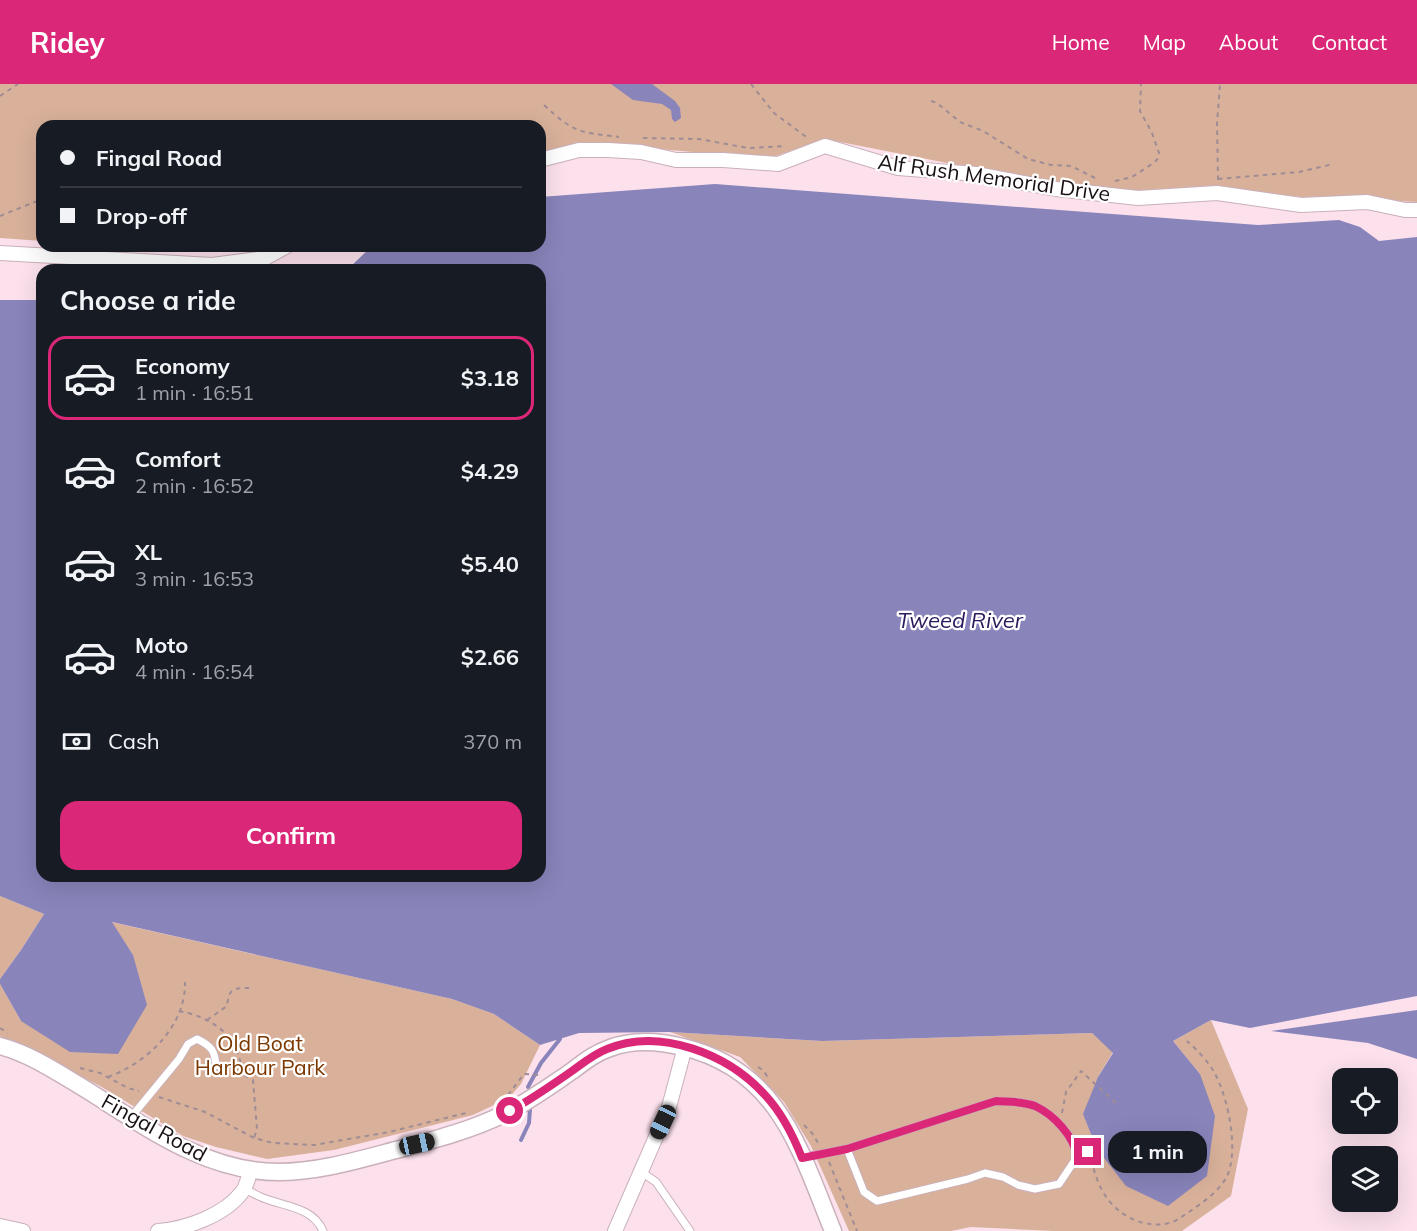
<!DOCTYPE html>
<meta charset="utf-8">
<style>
body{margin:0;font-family:Mulish,sans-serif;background:#242831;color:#f1f3f6;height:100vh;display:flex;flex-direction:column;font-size:22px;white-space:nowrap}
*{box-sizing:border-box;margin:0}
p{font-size:20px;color:#9ea1a6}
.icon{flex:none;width:33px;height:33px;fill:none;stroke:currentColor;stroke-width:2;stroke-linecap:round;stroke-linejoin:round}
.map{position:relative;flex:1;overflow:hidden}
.side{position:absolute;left:36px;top:180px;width:510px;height:618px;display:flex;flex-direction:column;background:#171b24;border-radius:18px;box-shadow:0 6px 24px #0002}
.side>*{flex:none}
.hud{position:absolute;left:36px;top:36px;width:510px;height:132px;border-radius:18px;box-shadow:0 6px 24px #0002;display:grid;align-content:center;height:132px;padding:0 24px;background:#171b24}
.controls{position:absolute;left:1332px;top:984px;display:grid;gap:12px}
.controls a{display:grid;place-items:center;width:66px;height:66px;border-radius:12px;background:#171b24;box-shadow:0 6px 24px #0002;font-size:30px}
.end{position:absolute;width:27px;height:27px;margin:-14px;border:8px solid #db2777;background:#fff;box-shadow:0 0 0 3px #fff}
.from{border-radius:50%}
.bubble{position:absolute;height:42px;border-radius:18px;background:#171b24;box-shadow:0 6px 24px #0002;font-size:20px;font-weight:700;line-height:42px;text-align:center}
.car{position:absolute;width:18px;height:36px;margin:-18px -9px;border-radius:8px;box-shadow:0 0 4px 2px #0007;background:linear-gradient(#222 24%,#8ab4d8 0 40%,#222 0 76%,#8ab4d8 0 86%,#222 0)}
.hud b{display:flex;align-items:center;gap:21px;height:57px;font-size:22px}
.hud b+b{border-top:2px solid #363941}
.hud i{width:15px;height:15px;background:#f1f3f6}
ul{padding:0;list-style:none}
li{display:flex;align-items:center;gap:18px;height:84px;margin:0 12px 9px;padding:0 12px;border:3px solid transparent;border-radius:18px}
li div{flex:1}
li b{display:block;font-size:22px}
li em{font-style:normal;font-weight:700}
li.current{border-color:#db2777}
li>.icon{width:54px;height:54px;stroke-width:1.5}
h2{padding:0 24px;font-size:27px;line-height:72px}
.pay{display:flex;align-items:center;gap:15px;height:66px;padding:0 24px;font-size:22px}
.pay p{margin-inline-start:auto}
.action{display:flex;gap:12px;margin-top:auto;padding:12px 24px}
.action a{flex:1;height:69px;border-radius:18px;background:#db2777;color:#fff;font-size:24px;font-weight:700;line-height:69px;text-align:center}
header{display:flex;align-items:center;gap:36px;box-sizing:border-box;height:84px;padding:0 30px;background:#db2777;color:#fff}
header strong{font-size:28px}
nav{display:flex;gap:33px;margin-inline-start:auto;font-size:21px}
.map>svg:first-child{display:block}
</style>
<header>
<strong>Ridey</strong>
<nav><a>Home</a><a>Map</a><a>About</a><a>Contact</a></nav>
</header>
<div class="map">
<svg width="1417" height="1147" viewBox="0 0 1417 1147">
<rect width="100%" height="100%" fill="#fce1ed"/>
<!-- green -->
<path fill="#d9b19b" d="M 0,0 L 1417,0 L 1417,118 L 1396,117 L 1362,112 L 1302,113 L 1218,104 L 1124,107 L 1023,94 L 825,55 L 776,72 L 727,71 L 612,61 L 560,64 L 540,69 L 540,42 L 42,42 L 42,157 L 0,154 Z
M 115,162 L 259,162 L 205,168 Z
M 0,812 L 44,830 L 21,866 L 0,895 Z
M 111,838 L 452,915 L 494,930 L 540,961 L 521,1000 L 509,1014 L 473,1031 L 334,1066 L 267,1075 L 216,1063 L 183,1052 L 100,1002 L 0,952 L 0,900 L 21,937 L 133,871 Z
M 1211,936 L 1248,1025 L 1231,1112 L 1182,1147 L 1053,1147 L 971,1143 L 951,1147 L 849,1147 L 811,1062 L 784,1018 L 740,973 L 670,948 L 822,957 L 1092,949 L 1113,968 L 1098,993 L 1200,990 L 1173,957 Z"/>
<!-- water -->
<path fill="#8984ba" d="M 611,0 L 652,0 L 675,17 L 680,24 L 681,34 L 675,38 L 672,35 L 671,26 L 662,20 L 633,16 Z
M 715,100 L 1258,141 L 1339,136 L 1360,143 L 1379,157 L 1417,153 L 1417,912 L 1250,944 L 1211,936 L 1173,957 L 1200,990 L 1215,1032 L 1207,1092 L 1168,1122 L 1126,1102 L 1097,1065 L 1083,1030 L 1098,993 L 1113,969 L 1092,949 L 822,957 L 670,948 L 579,949 L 540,961 L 494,930 L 452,915 L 112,838 L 133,871 L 147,921 L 118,970 L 70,968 L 21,937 L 0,900 L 0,895 L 21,866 L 44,830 L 0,812 L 0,216 L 42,216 L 42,792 L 540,792 L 540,186 L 347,186 L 372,162 L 540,162 L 540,113 Z
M 1417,926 L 1417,975 L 1368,959 L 1271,947 Z"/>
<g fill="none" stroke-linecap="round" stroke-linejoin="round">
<!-- stream -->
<path stroke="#8984ba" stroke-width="4" d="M 528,1003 L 541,979 L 560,955
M 521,1056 L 529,1039 L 530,1025"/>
<defs>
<path id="service" d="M 132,1032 L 179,975 L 188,960 L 197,955 C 211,962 215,966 216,982
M 805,1073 L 847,1065 L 996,1017 C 1009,1018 1023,1017 1035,1022 C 1054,1031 1074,1052 1077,1073 L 1059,1100 L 1035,1105 L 1018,1101 L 1003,1093 L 985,1089 L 968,1095 L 877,1117 L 864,1108 L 847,1065
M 1077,1073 L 1097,1065
M 640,1087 L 656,1098 L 690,1147
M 244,1105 C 252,1108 259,1113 266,1115 C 288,1123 313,1124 323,1147"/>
<path id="minor" d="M 540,76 L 579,66 L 608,66 L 641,68 L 676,76 L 723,76 L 778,80 L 825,62 L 898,84 L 976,90 L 1056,105 L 1138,114 L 1217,109 L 1301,121 L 1367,118 L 1405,126 L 1417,126
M 0,169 L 212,181 L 265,174 L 287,162
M 0,1142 L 23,1147
M 158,1147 C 186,1145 225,1131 242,1108 C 247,1102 248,1093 251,1086
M 615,1147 L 669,1023 L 685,963"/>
<path id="tertiary" d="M 0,962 C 26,969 49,983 72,997 C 136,1035 200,1088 278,1088 C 318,1088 358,1076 396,1066 C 433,1056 469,1047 504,1030 C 528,1018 550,1002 572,987 C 584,978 595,969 610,964 C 634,955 659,957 683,963 C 779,986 800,1066 833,1147"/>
</defs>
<!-- service casing -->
<use href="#service" stroke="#c9b0bb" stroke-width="9"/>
<!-- minor casing -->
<use href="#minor" stroke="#c9b0bb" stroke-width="16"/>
<!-- tertiary casing -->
<use href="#tertiary" stroke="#c9b0bb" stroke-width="19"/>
<!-- path -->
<path stroke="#9f8c94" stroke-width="2" stroke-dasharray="4.5 4.5" stroke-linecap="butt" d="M 751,0 L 774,29 L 809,55
M 0,12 L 18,0
M 931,17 L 937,19 L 960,38 L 983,47 L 1028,75 L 1051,81 L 1071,82 L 1097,95
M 544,21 C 574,49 579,48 619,53
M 643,54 L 699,55 L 748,64 L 786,62
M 1218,95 L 1299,88 L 1333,80
M 1218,96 L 1217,40 L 1220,0
M 1115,97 L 1132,93 L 1155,78 L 1158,74 L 1159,69 L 1152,49 L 1140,27 L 1141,0
M 0,132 L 42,115
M 179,927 C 205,932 231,945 239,973 C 241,979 241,985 244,991 L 253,996 L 257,1045 L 254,1054
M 207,936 L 227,922 C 229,906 231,904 249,904
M 0,944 L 8,949
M 758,983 L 764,987 L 768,994
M 80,984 L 100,989 L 128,1004 L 139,1007
M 108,993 C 147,979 186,942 185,898
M 508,1011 L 524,990 L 539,991
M 159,1013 L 205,1028 L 254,1054 L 273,1059 L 314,1061 L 389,1048 L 470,1028
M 1062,1029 L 1066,1008 L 1081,987 L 1117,1020
M 804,1041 L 812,1049 L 820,1062
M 1091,1076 C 1094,1086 1097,1097 1102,1106 C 1115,1131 1145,1147 1173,1138 C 1179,1135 1184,1131 1189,1128 C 1202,1119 1218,1108 1226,1094 C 1240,1069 1228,1012 1214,988 C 1208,977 1197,966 1187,957
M 829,1078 L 857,1147"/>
<!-- service -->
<use href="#service" stroke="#fff" stroke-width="7"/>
<!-- minor -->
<use href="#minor" stroke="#fff" stroke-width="14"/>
<!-- tertiary -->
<use href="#tertiary" stroke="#fff" stroke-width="16"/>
</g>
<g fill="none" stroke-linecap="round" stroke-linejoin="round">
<!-- route -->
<path stroke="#db2777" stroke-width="8" d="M 510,1027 C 532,1015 552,1001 572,987 C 583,979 594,970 607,965 C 660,943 728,970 765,1011 C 782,1029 793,1051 802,1074 L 847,1065 L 996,1017 C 1008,1018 1023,1017 1035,1022 C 1054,1031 1074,1052 1077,1073 L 1088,1068"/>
</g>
<g text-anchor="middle" stroke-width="4.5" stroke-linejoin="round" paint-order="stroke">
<!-- street labels -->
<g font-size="21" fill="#180f13" stroke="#fff">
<text transform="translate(994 94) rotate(8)" y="7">Alf Rush Memorial Drive</text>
<text transform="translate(154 1044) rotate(29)" y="7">Fingal Road</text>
</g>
<!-- park labels -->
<g font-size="21" fill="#7b3700" stroke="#fff">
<text x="260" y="967">Old Boat<tspan x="260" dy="24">Harbour Park</tspan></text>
</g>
<!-- water labels -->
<g font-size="22" font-style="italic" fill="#2b1b5d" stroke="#fff">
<text x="960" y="544">Tweed River</text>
</g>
</g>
</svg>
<div class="controls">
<a><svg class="icon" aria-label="locate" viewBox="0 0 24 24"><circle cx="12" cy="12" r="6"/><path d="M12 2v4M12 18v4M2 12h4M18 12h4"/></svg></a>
<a><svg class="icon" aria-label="layers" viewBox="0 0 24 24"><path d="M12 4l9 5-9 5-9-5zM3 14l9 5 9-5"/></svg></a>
</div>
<i class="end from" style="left:510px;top:1027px"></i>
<i class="end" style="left:1088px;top:1068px"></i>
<div class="bubble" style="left:1108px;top:1047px;width:99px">1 min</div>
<i class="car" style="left:663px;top:1038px;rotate:205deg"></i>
<i class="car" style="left:417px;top:1060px;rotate:78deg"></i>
<div class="hud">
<b><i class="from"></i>Fingal Road</b>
<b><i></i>Drop-off</b>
</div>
<section class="side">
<h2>Choose a ride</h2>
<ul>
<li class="current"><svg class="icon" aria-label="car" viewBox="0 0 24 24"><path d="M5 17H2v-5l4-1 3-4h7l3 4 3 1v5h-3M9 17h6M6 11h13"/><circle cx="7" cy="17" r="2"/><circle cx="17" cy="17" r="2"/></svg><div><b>Economy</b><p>1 min · 16:51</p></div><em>$3.18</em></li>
<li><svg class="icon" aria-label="car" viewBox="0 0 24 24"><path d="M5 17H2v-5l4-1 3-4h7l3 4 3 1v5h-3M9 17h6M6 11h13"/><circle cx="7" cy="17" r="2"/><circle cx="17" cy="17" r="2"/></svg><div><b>Comfort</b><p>2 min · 16:52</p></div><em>$4.29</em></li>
<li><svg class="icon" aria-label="car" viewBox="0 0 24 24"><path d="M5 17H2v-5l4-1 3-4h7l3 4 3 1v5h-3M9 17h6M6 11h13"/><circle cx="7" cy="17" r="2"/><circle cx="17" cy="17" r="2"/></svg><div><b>XL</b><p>3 min · 16:53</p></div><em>$5.40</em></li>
<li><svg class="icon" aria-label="car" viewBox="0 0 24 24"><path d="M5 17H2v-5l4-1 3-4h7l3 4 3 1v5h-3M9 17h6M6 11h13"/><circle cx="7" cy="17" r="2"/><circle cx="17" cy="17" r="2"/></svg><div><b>Moto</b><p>4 min · 16:54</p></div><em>$2.66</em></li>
</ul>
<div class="pay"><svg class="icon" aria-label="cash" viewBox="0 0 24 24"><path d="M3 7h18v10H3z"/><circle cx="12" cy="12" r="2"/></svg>Cash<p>370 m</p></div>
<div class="action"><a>Confirm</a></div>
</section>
</div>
